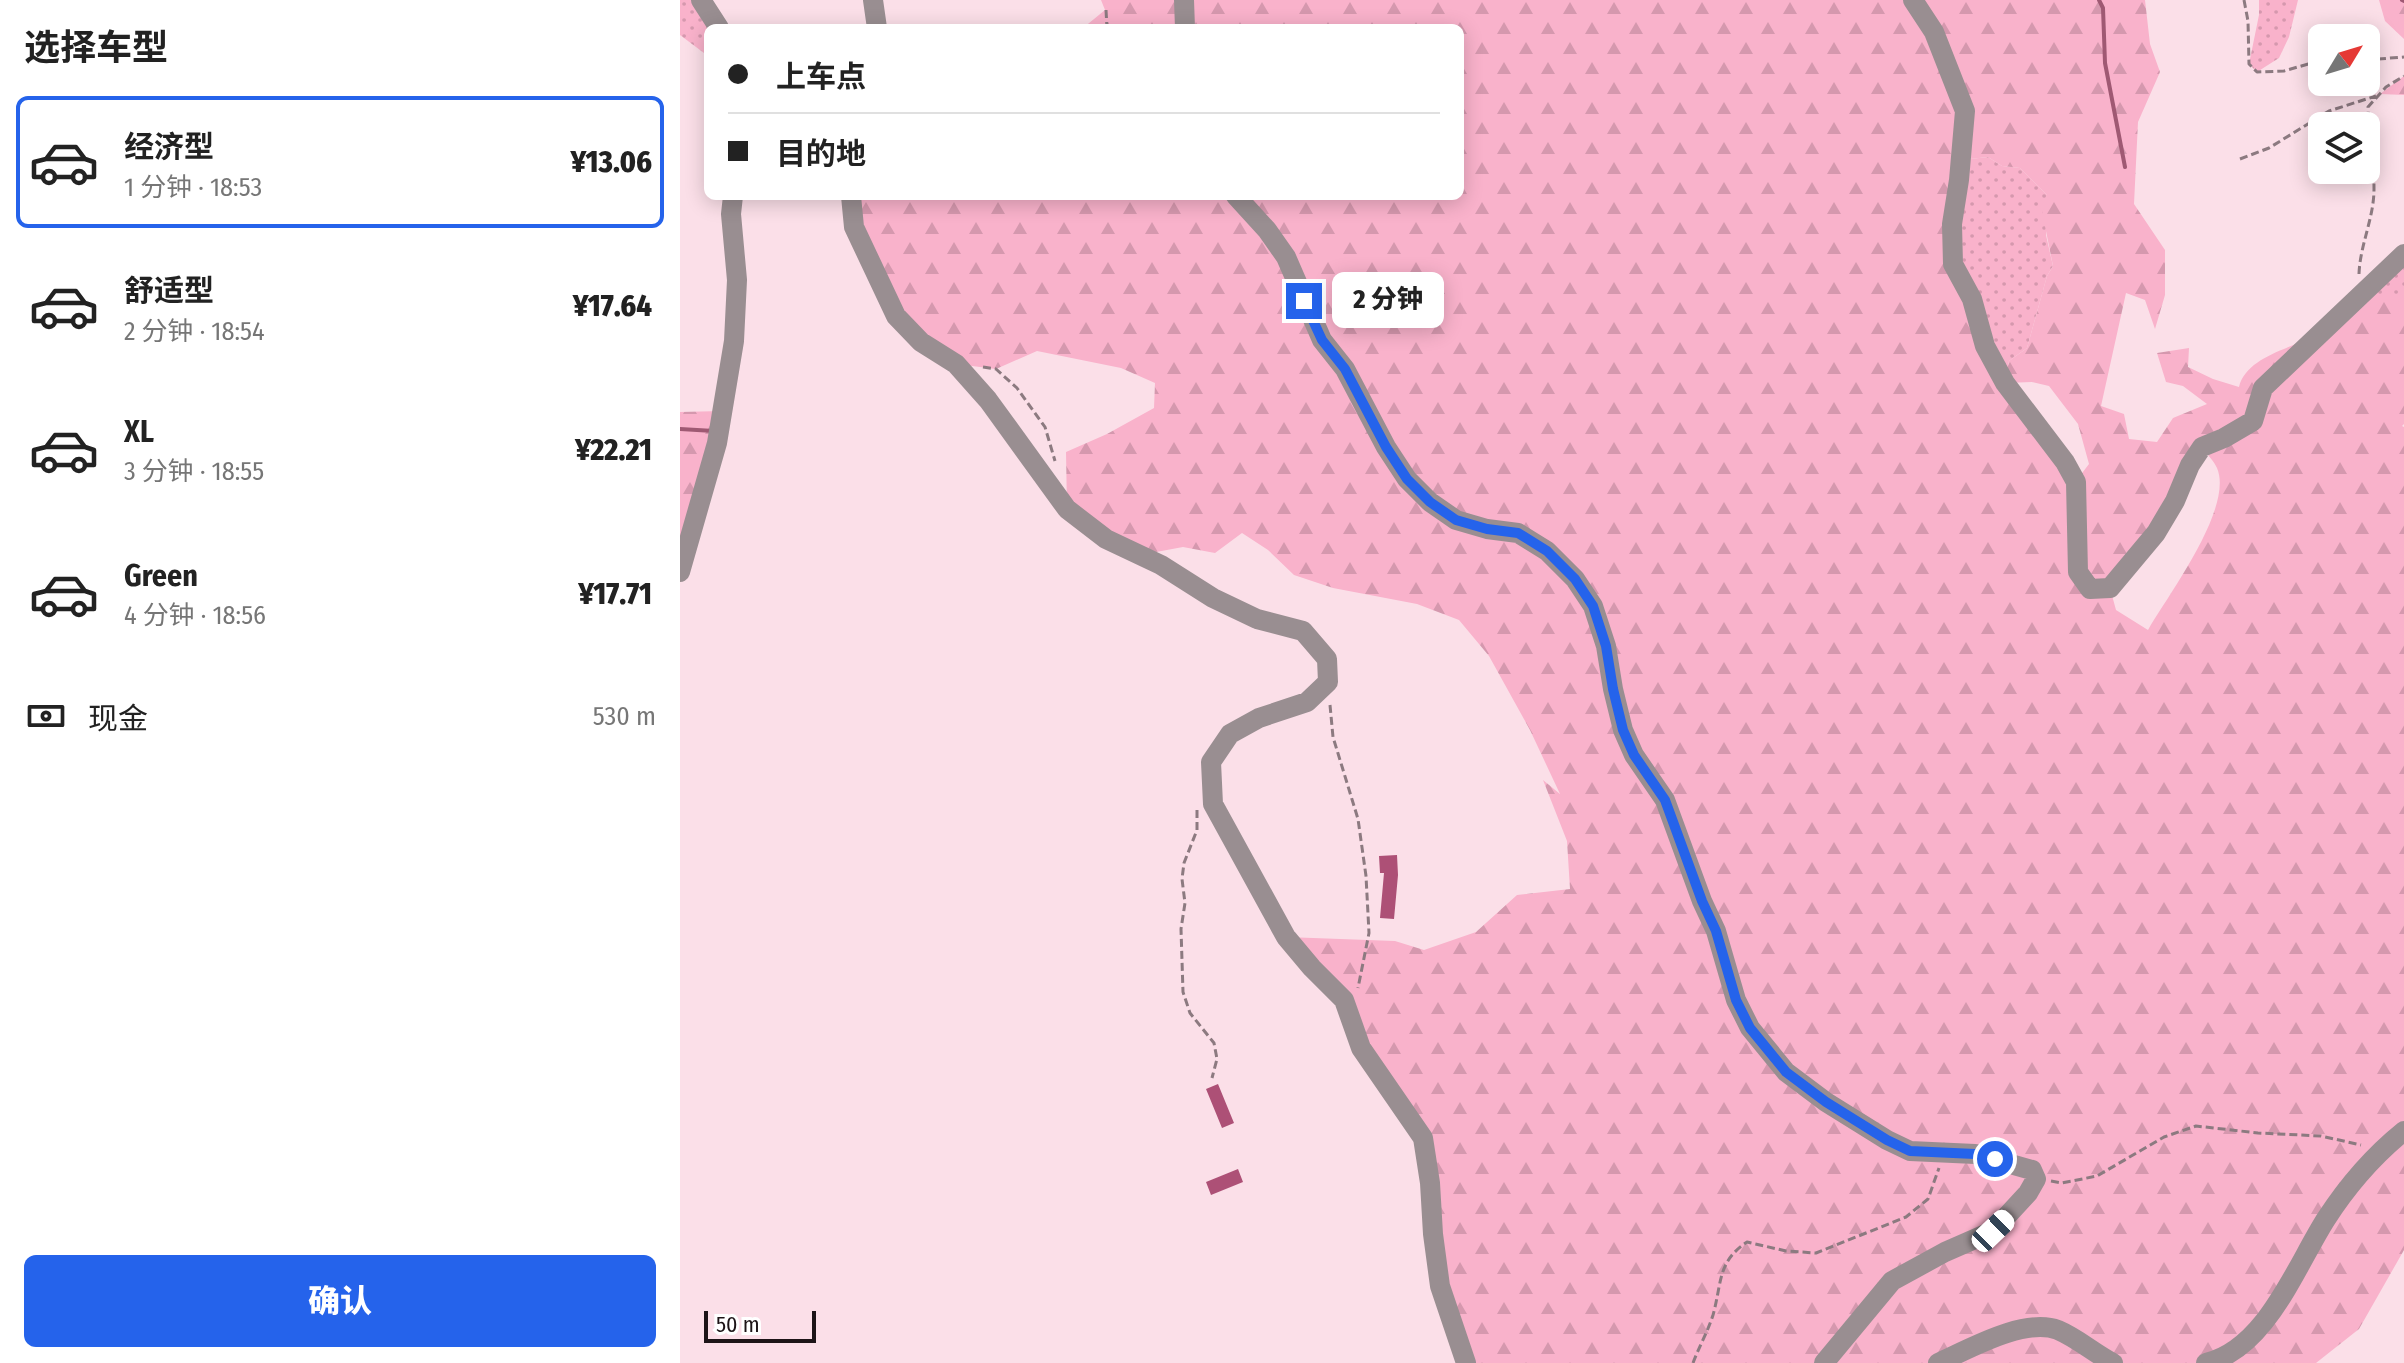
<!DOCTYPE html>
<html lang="zh">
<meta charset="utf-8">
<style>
body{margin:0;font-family:"Fira Sans Condensed","Noto Sans SC",sans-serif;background:#f2f2f2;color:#222;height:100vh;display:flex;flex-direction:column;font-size:30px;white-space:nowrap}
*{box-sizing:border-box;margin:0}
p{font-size:26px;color:#767676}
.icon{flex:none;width:44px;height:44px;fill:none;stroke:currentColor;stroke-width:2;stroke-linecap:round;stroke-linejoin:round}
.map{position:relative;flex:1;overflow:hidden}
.side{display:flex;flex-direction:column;background:#fff;width:680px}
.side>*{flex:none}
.top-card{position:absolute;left:24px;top:24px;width:760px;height:176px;border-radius:12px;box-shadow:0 4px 20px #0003;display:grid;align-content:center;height:176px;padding:0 24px;background:#fff}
.needle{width:52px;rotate:52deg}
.controls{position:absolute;left:1628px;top:24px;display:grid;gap:16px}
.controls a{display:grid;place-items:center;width:72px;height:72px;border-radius:12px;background:#fff;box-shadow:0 4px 20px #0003;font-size:40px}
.scale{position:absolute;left:24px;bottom:20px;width:112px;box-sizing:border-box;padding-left:8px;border:4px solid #1d1417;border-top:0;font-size:22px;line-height:28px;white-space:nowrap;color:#1d1417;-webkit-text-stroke:6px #fff;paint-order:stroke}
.end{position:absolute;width:36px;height:36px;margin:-18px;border:10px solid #2563eb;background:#fff;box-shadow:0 0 0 4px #fff}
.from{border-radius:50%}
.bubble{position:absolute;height:56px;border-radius:12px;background:#fff;box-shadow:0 4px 20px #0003;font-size:26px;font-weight:800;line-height:56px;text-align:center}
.car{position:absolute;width:24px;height:48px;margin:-24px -12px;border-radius:10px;box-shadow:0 0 6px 2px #0007;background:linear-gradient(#fff 24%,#345 0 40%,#fff 0 76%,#345 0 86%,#fff 0)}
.top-card b{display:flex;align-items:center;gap:28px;height:76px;font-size:30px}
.top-card b+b{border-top:2px solid #e0e0e0}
.top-card i{width:20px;height:20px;background:#222}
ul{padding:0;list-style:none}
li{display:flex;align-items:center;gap:24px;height:132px;margin:0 16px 12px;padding:0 8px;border:4px solid transparent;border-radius:12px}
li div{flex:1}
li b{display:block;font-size:30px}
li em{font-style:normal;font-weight:800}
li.current{border-color:#2563eb}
li>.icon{width:72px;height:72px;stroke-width:1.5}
h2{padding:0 24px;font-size:36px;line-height:96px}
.pay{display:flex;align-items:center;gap:20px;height:88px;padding:0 24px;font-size:30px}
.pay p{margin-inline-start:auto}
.primary-button{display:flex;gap:16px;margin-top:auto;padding:16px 24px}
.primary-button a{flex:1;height:92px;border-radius:12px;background:#2563eb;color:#fff;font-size:32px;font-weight:800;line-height:92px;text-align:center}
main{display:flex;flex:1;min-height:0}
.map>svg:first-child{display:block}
</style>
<main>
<section class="side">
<h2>选择车型</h2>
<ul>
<li class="current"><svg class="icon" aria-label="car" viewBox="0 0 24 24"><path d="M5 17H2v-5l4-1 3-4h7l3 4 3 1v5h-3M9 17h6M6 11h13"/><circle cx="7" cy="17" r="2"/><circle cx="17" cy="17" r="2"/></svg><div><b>经济型</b><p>1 分钟 · 18:53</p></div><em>¥13.06</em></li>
<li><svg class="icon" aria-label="car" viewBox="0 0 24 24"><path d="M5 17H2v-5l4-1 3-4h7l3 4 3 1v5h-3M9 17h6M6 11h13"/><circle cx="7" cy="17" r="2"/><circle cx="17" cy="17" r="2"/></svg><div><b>舒适型</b><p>2 分钟 · 18:54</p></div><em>¥17.64</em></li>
<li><svg class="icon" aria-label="car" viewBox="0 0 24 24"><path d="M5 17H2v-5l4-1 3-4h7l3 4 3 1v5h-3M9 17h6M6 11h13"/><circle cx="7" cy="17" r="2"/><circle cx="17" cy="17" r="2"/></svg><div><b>XL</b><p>3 分钟 · 18:55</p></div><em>¥22.21</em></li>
<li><svg class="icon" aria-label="car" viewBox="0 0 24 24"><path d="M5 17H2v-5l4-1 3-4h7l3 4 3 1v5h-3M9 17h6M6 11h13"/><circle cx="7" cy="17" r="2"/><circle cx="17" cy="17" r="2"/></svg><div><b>Green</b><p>4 分钟 · 18:56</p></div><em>¥17.71</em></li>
</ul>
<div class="pay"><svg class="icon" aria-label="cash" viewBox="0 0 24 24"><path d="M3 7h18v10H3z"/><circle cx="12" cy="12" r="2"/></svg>现金<p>530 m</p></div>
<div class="primary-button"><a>确认</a></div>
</section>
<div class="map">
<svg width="1724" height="1363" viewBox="0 0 1724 1363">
<defs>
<pattern id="green-dots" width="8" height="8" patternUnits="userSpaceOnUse" patternTransform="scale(2)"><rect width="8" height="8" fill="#f9b2cb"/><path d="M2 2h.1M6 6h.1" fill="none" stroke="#d598ae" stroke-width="1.8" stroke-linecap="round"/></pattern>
<pattern id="forest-firs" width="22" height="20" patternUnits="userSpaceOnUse" patternTransform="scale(2)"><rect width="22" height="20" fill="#f9b2cb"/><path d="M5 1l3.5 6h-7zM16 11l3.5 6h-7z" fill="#d598ae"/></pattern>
</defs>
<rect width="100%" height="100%" fill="#fbdfe8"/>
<!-- green -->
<path fill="url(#green-dots)" d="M 0,0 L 21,0 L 28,28 L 28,56 L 0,35 Z
M 1579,0 L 1618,0 L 1609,37 L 1599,58 L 1577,72 L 1569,64 L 1579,15 Z
M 1308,157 L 1322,166 L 1340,168 L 1367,195 L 1366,235 L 1373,266 L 1367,276 L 1347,348 L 1329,361 L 1325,383 L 1305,346 L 1272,224 L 1281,160 Z
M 1724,254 L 1724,298 L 1678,298 Z"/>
<!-- forest -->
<path fill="url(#forest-firs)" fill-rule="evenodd" d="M 421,0 L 1465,0 L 1470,44 L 1480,72 L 1458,122 L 1454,204 L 1485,250 L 1485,295 L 1475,329 L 1465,300 L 1446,293 L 1421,406 L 1444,414 L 1449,439 L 1477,442 L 1493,418 L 1527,404 L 1503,386 L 1486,382 L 1477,353 L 1509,348 L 1508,367 L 1533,379 L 1559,387 C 1566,357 1611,348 1635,336 C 1651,329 1665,310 1678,298 L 1724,298 L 1724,424 L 1722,426 L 1724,427 L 1724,1250 L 1679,1329 L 1636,1363 L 786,1363 L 760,1286 L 743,1138 L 664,1000 L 606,937 L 715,941 L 744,950 L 796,932 L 837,895 L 890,889 L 887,841 L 863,780 L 880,794 L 850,730 L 809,656 L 779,620 L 737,604 L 653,588 L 614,575 L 588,550 L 562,533 L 535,553 L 503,547 L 460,555 L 387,509 L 386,452 L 427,434 L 474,408 L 475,383 L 441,368 L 357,351 L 316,369 L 276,364 L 216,316 L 171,196 L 780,196 L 780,28 L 403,28 L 425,10 ZM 1308,157 L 1322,166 L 1340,168 L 1367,195 L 1362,211 L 1373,266 L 1367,276 L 1347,348 L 1329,361 L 1325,382 L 1273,264 L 1281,160 ZM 1352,382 L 1369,386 L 1398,424 L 1409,464 L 1396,481 L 1325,383 ZM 1522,448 C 1527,454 1534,461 1537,468 C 1554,508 1488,595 1468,630 L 1436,610 L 1430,588 Z
M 1699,0 L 1724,0 L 1724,39 L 1705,21 Z
M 1724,76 L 1724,95 L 1700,94 Z
M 42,411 L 0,572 L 0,412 Z"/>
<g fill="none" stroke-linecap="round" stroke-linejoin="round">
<!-- stream -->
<path stroke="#9f5973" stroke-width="4" d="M 1419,0 L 1423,8 L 1425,63 L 1445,167
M 1722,0 L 1724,1
M 0,429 L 34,431"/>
</g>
<!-- building -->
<path fill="#ad5076" d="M 717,855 L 718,875 L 714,919 L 700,918 L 704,873 L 700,873 L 699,856 Z
M 538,1084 L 554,1123 L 542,1128 L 526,1089 Z
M 558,1169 L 563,1182 L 531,1195 L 526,1182 Z"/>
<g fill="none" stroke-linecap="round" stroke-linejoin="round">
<!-- path -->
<path stroke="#8c7a80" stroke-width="3" stroke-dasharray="8 4" stroke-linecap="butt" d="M 1564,0 L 1568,21 L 1569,64 L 1577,72 L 1604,71 L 1642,60
M 426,10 L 427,28
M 1686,60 L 1724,57
M 1560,159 L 1589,148 L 1649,111 L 1696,96
M 1679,274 C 1680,245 1694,218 1694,189 C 1694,162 1689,134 1688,107 L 1706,87 L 1724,76
M 303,367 L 316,369 L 337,388 L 365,427 L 375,461
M 650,705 L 653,737 L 678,819 L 686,876 L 689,933 L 678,988
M 517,810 L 517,830 L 504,863 L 502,879 L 505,903 L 501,929 L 503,992 L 510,1013 L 534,1043 L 537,1059 L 532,1078
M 1371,1181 L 1382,1183 L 1417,1176 L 1484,1137 L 1516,1126 L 1578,1133 L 1641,1136 L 1681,1145
M 1013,1363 C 1019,1347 1028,1331 1033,1315 C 1042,1283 1037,1262 1067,1242 L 1106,1251 L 1136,1253 L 1226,1217 L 1248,1199 L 1259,1168"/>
<!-- minor -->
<path stroke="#998e91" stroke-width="20" d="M 21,0 L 39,28
M 193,0 L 197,28
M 504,0 L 505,28
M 1233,0 L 1254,32 L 1285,111 L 1279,180 L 1272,224 L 1273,264 L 1292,299 L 1305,346 L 1325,383 L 1385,462 L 1396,482 L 1398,572 L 1410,589 L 1430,588 L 1476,533 L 1495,501 L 1510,465 L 1522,447 L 1544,438 L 1573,421 L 1583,388 L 1724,254
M 171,196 L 174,227 L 216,316 L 241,342 L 276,364 L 308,400 L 387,509 L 426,539 L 481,565 L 533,598 L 577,619 L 623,631 L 647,659 L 648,682 L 627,702 L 579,718 L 550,734 L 531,762 L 533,804 L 606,937 L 632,968 L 664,1000 L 681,1048 L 743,1138 L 750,1183 L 753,1234 L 760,1286 L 786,1363
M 556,196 L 587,230 L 606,257 L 642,340 L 665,369 L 706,447 L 727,479 L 750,502 L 776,520 L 807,529 L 838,533 L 867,551 L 895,579 L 913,606 L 926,646 L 933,689 L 943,730 L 954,755 L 985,800 L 1022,901 L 1036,931 L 1056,1000 L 1070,1028 L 1106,1072 L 1146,1102 L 1207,1140 L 1230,1151 L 1295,1154 L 1352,1170 L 1356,1179 L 1348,1193 L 1313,1231 L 1265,1252 L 1212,1281 L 1144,1363
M 0,572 L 37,443 L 54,341 L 57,280 L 51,214 L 53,196
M 1258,1363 C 1289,1349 1345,1317 1378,1330 C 1397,1338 1414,1353 1433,1363
M 1526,1363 C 1586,1349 1616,1266 1646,1219 C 1668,1185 1693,1156 1724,1131"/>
</g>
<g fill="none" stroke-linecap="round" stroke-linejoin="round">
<!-- route -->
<path stroke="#2563eb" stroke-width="10" d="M 624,301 L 642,340 L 665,369 L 706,447 L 727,479 L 750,502 L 776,520 L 807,529 L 838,533 L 867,551 L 895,579 L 913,606 L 926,646 L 933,689 L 943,730 L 954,755 L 985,800 L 1022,901 L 1036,931 L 1056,1000 L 1070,1028 L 1106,1072 L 1146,1102 L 1207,1140 L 1230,1151 L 1295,1154 L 1315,1159"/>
</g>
</svg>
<div class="controls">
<a><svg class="needle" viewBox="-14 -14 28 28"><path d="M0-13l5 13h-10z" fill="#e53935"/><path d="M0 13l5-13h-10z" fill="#767676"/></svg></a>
<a><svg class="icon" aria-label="layers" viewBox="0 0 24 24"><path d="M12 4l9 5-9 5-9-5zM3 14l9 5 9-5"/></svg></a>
</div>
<div class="scale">50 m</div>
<i class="end from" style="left:1315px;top:1159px"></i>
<i class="end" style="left:624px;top:301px"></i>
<div class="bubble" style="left:652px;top:272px;width:112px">2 分钟</div>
<i class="car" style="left:1313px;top:1231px;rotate:46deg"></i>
<div class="top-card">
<b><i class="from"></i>上车点</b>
<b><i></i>目的地</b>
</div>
</div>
</main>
